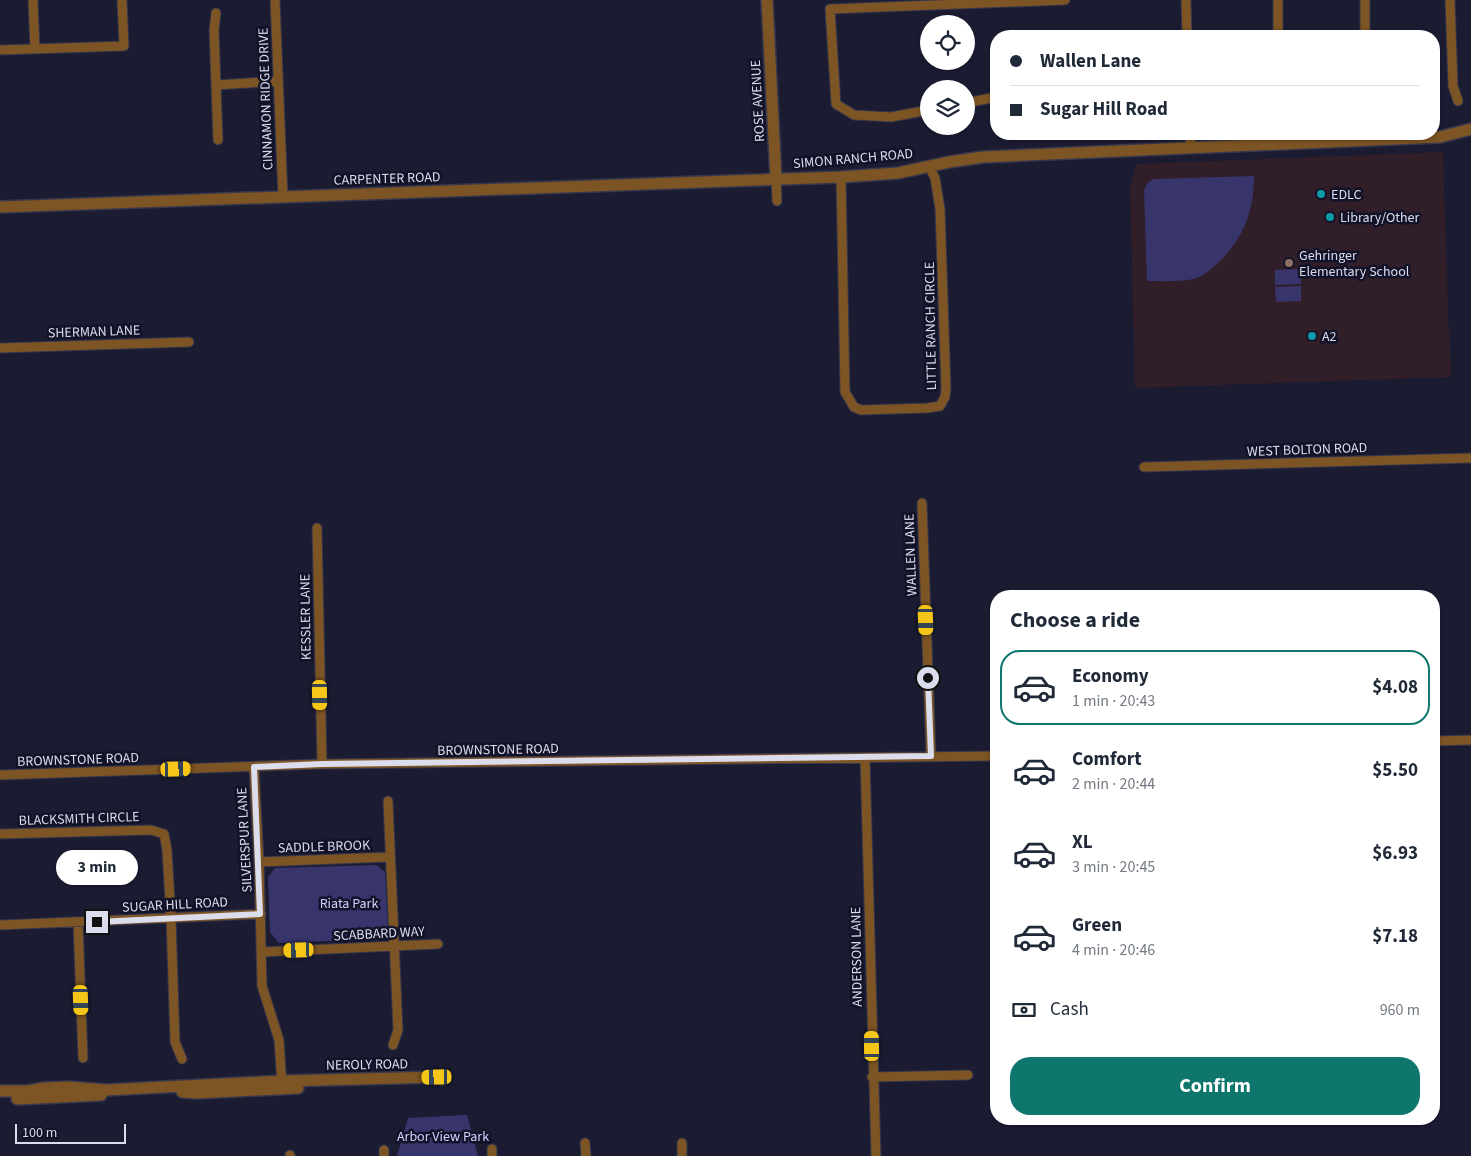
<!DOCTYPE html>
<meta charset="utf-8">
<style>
body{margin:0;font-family:"Source Sans 3",sans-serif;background:#f6f6f7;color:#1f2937;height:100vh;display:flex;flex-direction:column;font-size:19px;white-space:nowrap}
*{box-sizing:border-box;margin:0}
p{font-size:16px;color:#747a83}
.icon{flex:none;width:28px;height:28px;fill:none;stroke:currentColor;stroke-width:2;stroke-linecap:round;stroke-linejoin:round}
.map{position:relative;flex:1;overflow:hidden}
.details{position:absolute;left:990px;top:590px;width:450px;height:535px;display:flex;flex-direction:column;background:#fff;border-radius:20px;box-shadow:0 1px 4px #0004}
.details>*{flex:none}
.top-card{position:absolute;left:990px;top:30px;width:450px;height:110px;border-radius:20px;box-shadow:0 1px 4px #0004;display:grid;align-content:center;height:110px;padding:0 20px;background:#fff}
.buttons{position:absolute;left:920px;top:15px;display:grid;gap:10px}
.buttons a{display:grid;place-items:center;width:55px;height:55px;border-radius:50%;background:#fff;box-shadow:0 1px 4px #0004;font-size:25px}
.scale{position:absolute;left:15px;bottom:12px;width:111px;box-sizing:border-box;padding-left:5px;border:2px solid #dbdcec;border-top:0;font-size:14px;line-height:18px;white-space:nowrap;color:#dbdcec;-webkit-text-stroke:4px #121228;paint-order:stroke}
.end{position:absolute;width:22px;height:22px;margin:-11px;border:6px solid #dbdcec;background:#111;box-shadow:0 0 0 2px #111}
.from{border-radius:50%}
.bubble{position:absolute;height:35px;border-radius:18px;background:#fff;box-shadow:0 1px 4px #0004;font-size:16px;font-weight:700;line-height:35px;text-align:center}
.car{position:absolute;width:15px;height:30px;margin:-15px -8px;border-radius:6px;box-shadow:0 0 4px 1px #0007;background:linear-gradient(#f5c518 24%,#345 0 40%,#f5c518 0 76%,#345 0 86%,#f5c518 0)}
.top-card b{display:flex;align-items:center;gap:18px;height:48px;font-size:19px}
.top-card b+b{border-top:1px solid #e0e1e3}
.top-card i{width:12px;height:12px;background:#1f2937}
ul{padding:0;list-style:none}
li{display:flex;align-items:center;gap:15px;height:75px;margin:0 10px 8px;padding:0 10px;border:2px solid transparent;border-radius:20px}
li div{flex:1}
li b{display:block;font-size:19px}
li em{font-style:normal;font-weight:700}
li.current{border-color:#0f766e}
li>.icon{width:45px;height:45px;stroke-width:1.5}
h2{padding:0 20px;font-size:22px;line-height:60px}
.pay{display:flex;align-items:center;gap:12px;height:55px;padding:0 20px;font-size:19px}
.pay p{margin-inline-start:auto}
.button{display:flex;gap:10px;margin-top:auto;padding:10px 20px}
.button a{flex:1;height:58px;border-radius:20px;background:#0f766e;color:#fff;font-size:20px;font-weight:700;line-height:58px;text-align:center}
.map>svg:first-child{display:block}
</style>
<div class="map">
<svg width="1471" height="1156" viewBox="0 0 1471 1156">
<rect width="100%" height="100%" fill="#1b1b32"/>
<!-- education -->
<path fill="#301f28" d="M 1443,152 L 1449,338 L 1450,339 L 1451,377 L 1135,388 L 1130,187 L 1136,164 Z"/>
<!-- green -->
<path fill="#38356d" d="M 1254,176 C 1254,210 1244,238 1219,262 C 1213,268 1202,277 1194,279 C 1179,282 1162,281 1147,281 L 1144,191 C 1146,184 1148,182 1154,179 Z
M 1301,269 L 1301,284 L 1275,285 L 1275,270 Z
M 1301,286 L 1301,301 L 1276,302 L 1275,287 Z
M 377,865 L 385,872 L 388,931 L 379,939 L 279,943 L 270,932 L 268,877 L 275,868 Z
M 467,1115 L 478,1156 L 397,1156 L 408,1118 Z"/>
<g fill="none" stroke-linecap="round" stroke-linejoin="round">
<defs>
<path id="minor" d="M 33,0 L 35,49
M 275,0 L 283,197
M 1186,0 L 1187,36
M 1278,0 L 1278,36
M 1450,0 L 1453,86 L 1458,101
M 216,13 L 214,30 L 218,140
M 1365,36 L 1365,0
M 0,50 L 124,46 L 122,0
M 216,85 L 278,81
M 966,103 L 996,97
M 929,110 L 891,117 L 854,115 L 836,104 L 830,9 L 1065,0
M 1190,134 L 1191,148
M 841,177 L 845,392 L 854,407 L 861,410 L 927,408 L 940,406 L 945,397 L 946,388 L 940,209 L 935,178 L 929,166
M 776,179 L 777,201
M 0,348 L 189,342
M 1144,467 L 1471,458
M 922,503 L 931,756
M 317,528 L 322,764
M 1434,741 L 1471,740
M 865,758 L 876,1156
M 254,767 L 259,862 L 262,986 L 279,1040 L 282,1086
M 0,775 L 322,764 L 996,756
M 388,801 L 398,1030 L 393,1045
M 0,834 L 151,830 L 164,834 L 167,850 L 171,919 L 175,1042 L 182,1059
M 259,862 L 389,857
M 78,922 L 83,1058
M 0,925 L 261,914
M 262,952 L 438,944
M 872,1077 L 968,1075
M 585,1143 L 586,1156
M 682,1143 L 682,1156
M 492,1149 L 492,1156
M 384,1150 L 384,1156
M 290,1155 L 290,1156"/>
<path id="tertiary" d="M 767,0 L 776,179
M 0,207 L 841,177 L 898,173 L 949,162 L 983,157 L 1440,137 L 1471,129
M 0,1091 L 28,1091 L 44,1088 L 68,1087 L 106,1090 L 282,1081 L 437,1077 L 442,1079
M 182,1092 L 197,1093 L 298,1088
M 17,1099 L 101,1095"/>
</defs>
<!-- minor casing -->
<use href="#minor" stroke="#36364c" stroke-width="11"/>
<!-- tertiary casing -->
<use href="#tertiary" stroke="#36364c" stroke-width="14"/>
<!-- minor -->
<use href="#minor" stroke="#7d5423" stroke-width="9"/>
<!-- tertiary -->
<use href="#tertiary" stroke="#7d5423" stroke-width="11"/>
</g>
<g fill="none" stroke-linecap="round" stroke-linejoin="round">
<!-- route -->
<path stroke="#dbdcec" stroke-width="6" d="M 97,922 L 260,914 L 254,767 L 322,764 L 931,756 L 928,678"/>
</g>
<!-- markers -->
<g fill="#0f9aa8" stroke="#121228" stroke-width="2">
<circle cx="1321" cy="194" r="5"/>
<circle cx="1330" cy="217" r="5"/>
<circle cx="1312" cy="336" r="5"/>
</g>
<circle fill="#8d6e63" stroke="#121228" stroke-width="2" cx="1289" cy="263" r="5"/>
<g text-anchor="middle" stroke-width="5" stroke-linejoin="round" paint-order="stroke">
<!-- street labels -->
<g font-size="14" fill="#dbdcec" stroke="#121228">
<text transform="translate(265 99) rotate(-92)" y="5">CINNAMON RIDGE DRIVE</text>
<text transform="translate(757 101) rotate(-93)" y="5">ROSE AVENUE</text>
<text transform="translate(853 158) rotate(-5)" y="5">SIMON RANCH ROAD</text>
<text transform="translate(387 178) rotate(-2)" y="5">CARPENTER ROAD</text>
<text transform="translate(930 326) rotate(-91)" y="5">LITTLE RANCH CIRCLE</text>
<text transform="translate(94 331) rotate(-2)" y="5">SHERMAN LANE</text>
<text transform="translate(1307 449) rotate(-2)" y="5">WEST BOLTON ROAD</text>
<text transform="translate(910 555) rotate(-92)" y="5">WALLEN LANE</text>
<text transform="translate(305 617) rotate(-91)" y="5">KESSLER LANE</text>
<text transform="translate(498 749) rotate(-1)" y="5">BROWNSTONE ROAD</text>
<text transform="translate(78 759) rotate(-2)" y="5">BROWNSTONE ROAD</text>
<text transform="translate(79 818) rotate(-2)" y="5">BLACKSMITH CIRCLE</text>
<text transform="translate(244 840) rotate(-93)" y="5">SILVERSPUR LANE</text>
<text transform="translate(324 846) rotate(-2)" y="5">SADDLE BROOK</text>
<text transform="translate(175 904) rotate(-3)" y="5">SUGAR HILL ROAD</text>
<text transform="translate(379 933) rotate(-3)" y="5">SCABBARD WAY</text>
<text transform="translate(856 957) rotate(-91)" y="5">ANDERSON LANE</text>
<text transform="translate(367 1064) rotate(-1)" y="5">NEROLY ROAD</text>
</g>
<!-- poi labels -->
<g font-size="14" fill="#dbdcec" stroke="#121228" text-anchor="start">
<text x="1331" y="199">EDLC</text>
<text x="1340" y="222">Library/Other</text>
<text x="1299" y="260">Gehringer<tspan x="1299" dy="16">Elementary School</tspan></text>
<text x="1322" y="341">A2</text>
</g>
<!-- park labels -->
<g font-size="14" fill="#cfd1ff" stroke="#121228">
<text x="349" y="908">Riata Park</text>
<text x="443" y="1141">Arbor View Park</text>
</g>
</g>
</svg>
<div class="buttons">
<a><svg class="icon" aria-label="locate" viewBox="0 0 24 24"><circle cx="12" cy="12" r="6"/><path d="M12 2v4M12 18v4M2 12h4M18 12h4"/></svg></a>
<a><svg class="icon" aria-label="layers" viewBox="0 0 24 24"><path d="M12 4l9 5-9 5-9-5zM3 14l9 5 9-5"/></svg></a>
</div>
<div class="scale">100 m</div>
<i class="end from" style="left:928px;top:678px"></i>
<i class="end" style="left:97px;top:922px"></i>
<div class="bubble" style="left:56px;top:850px;width:82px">3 min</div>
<i class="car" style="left:926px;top:620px;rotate:178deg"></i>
<i class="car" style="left:320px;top:695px;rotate:179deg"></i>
<i class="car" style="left:176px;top:769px;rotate:88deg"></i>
<i class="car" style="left:299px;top:950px;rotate:268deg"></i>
<i class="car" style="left:81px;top:1000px;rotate:178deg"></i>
<i class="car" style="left:872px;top:1046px;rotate:359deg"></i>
<i class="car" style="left:437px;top:1077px;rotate:269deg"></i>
<div class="top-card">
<b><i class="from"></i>Wallen Lane</b>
<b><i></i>Sugar Hill Road</b>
</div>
<section class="details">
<h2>Choose a ride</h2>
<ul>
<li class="current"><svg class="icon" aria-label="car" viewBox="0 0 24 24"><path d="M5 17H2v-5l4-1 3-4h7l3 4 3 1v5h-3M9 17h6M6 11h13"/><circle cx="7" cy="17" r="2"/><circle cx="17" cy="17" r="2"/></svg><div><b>Economy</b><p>1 min · 20:43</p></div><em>$4.08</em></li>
<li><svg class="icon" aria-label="car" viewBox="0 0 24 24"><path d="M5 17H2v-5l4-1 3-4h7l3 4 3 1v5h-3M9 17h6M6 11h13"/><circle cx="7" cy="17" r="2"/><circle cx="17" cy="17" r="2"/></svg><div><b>Comfort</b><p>2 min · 20:44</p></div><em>$5.50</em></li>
<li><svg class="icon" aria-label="car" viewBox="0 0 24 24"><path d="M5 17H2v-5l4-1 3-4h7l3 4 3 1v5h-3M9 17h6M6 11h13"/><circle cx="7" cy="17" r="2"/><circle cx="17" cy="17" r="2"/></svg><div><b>XL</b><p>3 min · 20:45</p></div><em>$6.93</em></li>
<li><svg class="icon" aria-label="car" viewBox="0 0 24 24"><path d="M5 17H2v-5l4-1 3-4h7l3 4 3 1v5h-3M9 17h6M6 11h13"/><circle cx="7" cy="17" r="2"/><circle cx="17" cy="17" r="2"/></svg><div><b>Green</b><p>4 min · 20:46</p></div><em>$7.18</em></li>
</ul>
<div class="pay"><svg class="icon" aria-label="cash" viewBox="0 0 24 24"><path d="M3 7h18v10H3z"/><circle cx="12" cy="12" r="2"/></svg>Cash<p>960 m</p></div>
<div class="button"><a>Confirm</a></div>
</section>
</div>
